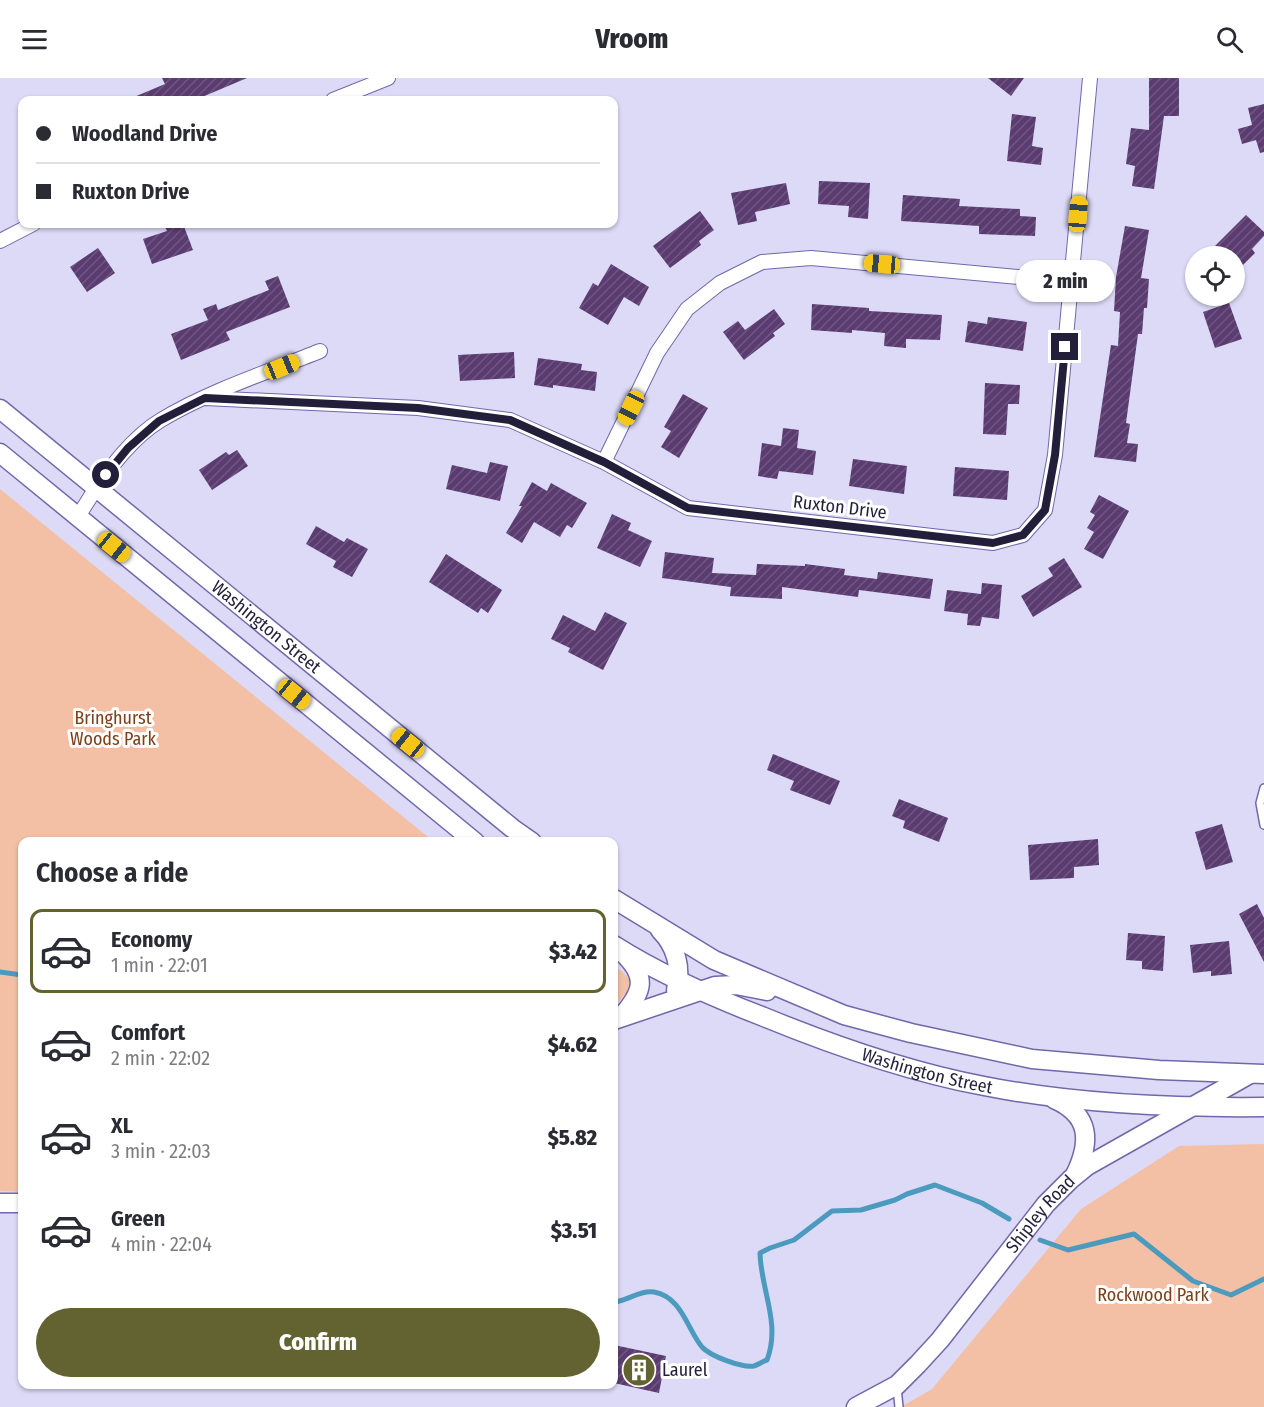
<!DOCTYPE html>
<meta charset="utf-8">
<style>
body{margin:0;font-family:"Fira Sans Condensed",sans-serif;background:#f7f7f7;color:#2b2b33;height:100vh;display:flex;flex-direction:column;font-size:22px;white-space:nowrap}
*{box-sizing:border-box;margin:0}
p{font-size:20px;color:#7c7c81}
.icon{flex:none;width:33px;height:33px;fill:none;stroke:currentColor;stroke-width:2;stroke-linecap:round;stroke-linejoin:round}
.map{position:relative;flex:1;overflow:hidden}
.side{position:absolute;left:18px;top:759px;width:600px;height:552px;display:flex;flex-direction:column;background:#fff;border-radius:12px;box-shadow:0 2px 4px #0004}
.side>*{flex:none}
.hud{position:absolute;left:18px;top:18px;width:600px;height:132px;border-radius:12px;box-shadow:0 2px 4px #0004;display:grid;align-content:center;height:132px;padding:0 18px;background:#fff}
.fabs{position:absolute;left:1185px;top:168px;display:grid;gap:12px}
.fabs a{display:grid;place-items:center;width:60px;height:60px;border-radius:50%;background:#fff;box-shadow:0 2px 4px #0004;font-size:30px}
.end{position:absolute;width:27px;height:27px;margin:-14px;border:8px solid #231e39;background:#fff;box-shadow:0 0 0 3px #fff}
.from{border-radius:50%}
.bubble{position:absolute;height:42px;border-radius:21px;background:#fff;box-shadow:0 2px 4px #0004;font-size:20px;font-weight:800;line-height:42px;text-align:center}
.car{position:absolute;width:18px;height:36px;margin:-18px -9px;border-radius:8px;box-shadow:0 0 4px 2px #0007;background:linear-gradient(#f5c518 24%,#345 0 40%,#f5c518 0 76%,#345 0 86%,#f5c518 0)}
.hud b{display:flex;align-items:center;gap:21px;height:57px;font-size:22px}
.hud b+b{border-top:2px solid #e1e1e2}
.hud i{width:15px;height:15px;background:#2b2b33}
ul{padding:0;list-style:none}
li{display:flex;align-items:center;gap:18px;height:84px;margin:0 12px 9px;padding:0 6px;border:3px solid transparent;border-radius:12px}
li div{flex:1}
li b{display:block;font-size:22px}
li em{font-style:normal;font-weight:800}
li.selected{border-color:#626330}
li>.icon{width:54px;height:54px;stroke-width:1.5}
h2{padding:0 18px;font-size:27px;line-height:72px}
.action{display:flex;gap:12px;margin-top:auto;padding:12px 18px}
.action a{flex:1;height:69px;border-radius:36px;background:#626330;color:#fff;font-size:24px;font-weight:800;line-height:69px;text-align:center}
header{display:flex;justify-content:space-between;align-items:center;height:78px;padding:0 18px;background:#fff;font-size:27px;font-weight:800}
.map>svg:first-child{display:block}
</style>
<header><svg class="icon" aria-label="menu" viewBox="0 0 24 24"><path d="M4 6h16M4 12h16M4 18h16"/></svg>Vroom<svg class="icon" aria-label="search" viewBox="0 0 24 24"><circle cx="10" cy="10" r="6"/><path d="M15 15l6 6"/></svg></header>
<div class="map">
<svg width="1264" height="1329" viewBox="0 0 1264 1329">
<defs>
<pattern id="building-hatch" width="6" height="6" patternUnits="userSpaceOnUse" patternTransform="scale(1.5)"><rect width="6" height="6" fill="#5b3c71"/><path d="M-1 1l2-2M0 6l6-6M5 7l2-2" fill="none" stroke="#6f5682"/></pattern>
</defs>
<rect width="100%" height="100%" fill="#dcdaf7"/>
<!-- park -->
<path fill="#f3c0a5" d="M 0,411 L 433,763 L 22,764 L 22,1114 L 0,1113 Z
M 614,889 L 622,893 L 629,901 L 629,912 L 614,929 Z
M 1264,1066 L 1264,1329 L 901,1329 L 932,1311 L 1081,1131 L 1179,1068 Z"/>
<g fill="none" stroke-linecap="round" stroke-linejoin="round">
<!-- stream -->
<path stroke="#4c9abe" stroke-width="5" d="M 0,894 L 22,897
M 1040,1162 L 1068,1172 L 1134,1156 L 1193,1203 L 1231,1217 L 1264,1201
M 614,1224 C 628,1223 639,1212 654,1214 C 682,1219 687,1251 702,1269 C 710,1278 742,1290 754,1288 C 758,1287 763,1283 767,1282 C 781,1245 761,1213 760,1175 L 770,1170 L 794,1162 L 832,1133 L 861,1132 L 895,1122 L 907,1116 L 935,1107 L 982,1125 L 1009,1141"/>
</g>
<!-- building -->
<path fill="url(#building-hatch)" d="M 162,0 L 247,0 L 195,22 L 127,22 L 165,6 Z
M 988,0 L 1024,0 L 1011,18 Z
M 1149,0 L 1179,0 L 1179,38 L 1164,38 L 1154,111 L 1132,108 L 1135,88 L 1126,86 L 1131,50 L 1149,52 Z
M 1264,26 L 1264,74 L 1260,75 L 1256,62 L 1242,66 L 1238,51 L 1252,47 L 1248,30 Z
M 1012,36 L 1036,39 L 1032,68 L 1043,70 L 1041,87 L 1007,83 Z
M 819,103 L 870,105 L 868,141 L 848,139 L 849,128 L 818,126 Z
M 786,105 L 790,126 L 755,134 L 757,143 L 738,147 L 731,115 Z
M 903,117 L 960,121 L 959,128 L 1020,131 L 1020,138 L 1036,139 L 1035,158 L 979,156 L 979,148 L 901,143 Z
M 700,133 L 714,152 L 699,163 L 701,167 L 670,190 L 653,168 Z
M 1246,137 L 1264,154 L 1264,158 L 1252,171 L 1255,175 L 1234,196 L 1234,178 L 1208,178 L 1217,169 L 1215,168 Z
M 175,146 L 183,146 L 193,172 L 152,186 L 143,161 L 167,153 L 165,149 Z
M 1125,148 L 1149,152 L 1141,200 L 1149,201 L 1147,230 L 1144,230 L 1142,256 L 1138,256 L 1126,345 L 1130,346 L 1127,365 L 1138,366 L 1136,384 L 1094,379 L 1111,267 L 1118,268 L 1120,234 L 1114,233 L 1116,199 Z
M 98,170 L 115,195 L 87,214 L 70,189 Z
M 611,186 L 649,209 L 639,228 L 624,219 L 608,247 L 579,230 L 593,205 L 598,208 Z
M 278,198 L 290,229 L 226,254 L 230,262 L 181,282 L 171,256 L 208,242 L 203,231 L 216,226 L 218,232 L 269,212 L 265,203 Z
M 1229,225 L 1242,261 L 1215,270 L 1203,234 Z
M 812,226 L 869,230 L 869,233 L 942,237 L 940,262 L 906,261 L 906,270 L 884,268 L 885,255 L 852,252 L 852,255 L 811,252 Z
M 774,231 L 785,246 L 773,255 L 775,258 L 744,282 L 723,254 L 738,243 L 745,252 Z
M 988,239 L 1027,244 L 1023,273 L 965,264 L 968,243 L 987,246 Z
M 514,274 L 515,300 L 460,303 L 458,277 Z
M 538,280 L 582,286 L 581,292 L 597,294 L 595,313 L 553,307 L 553,310 L 534,307 Z
M 985,305 L 1020,307 L 1019,326 L 1008,326 L 1006,357 L 983,356 Z
M 683,316 L 708,330 L 679,380 L 661,369 L 671,353 L 664,349 Z
M 783,350 L 799,352 L 797,370 L 816,373 L 813,397 L 779,393 L 777,401 L 758,398 L 762,365 L 781,368 Z
M 237,372 L 248,388 L 212,412 L 199,392 L 226,374 L 229,377 Z
M 853,381 L 907,388 L 904,416 L 849,408 Z
M 490,384 L 508,388 L 500,423 L 446,411 L 452,387 L 487,395 Z
M 955,389 L 1009,393 L 1007,422 L 953,418 Z
M 532,404 L 547,413 L 551,405 L 587,425 L 572,450 L 567,447 L 560,459 L 534,444 L 522,465 L 506,455 L 522,428 L 519,428 Z
M 1099,417 L 1129,433 L 1103,481 L 1084,471 L 1094,454 L 1087,450 L 1095,437 L 1090,434 Z
M 612,436 L 631,445 L 628,452 L 652,463 L 640,489 L 597,470 Z
M 316,448 L 344,464 L 347,460 L 368,471 L 352,499 L 333,489 L 336,483 L 306,466 Z
M 665,474 L 714,480 L 712,495 L 756,497 L 757,486 L 805,488 L 805,486 L 845,491 L 844,497 L 877,501 L 878,494 L 933,501 L 930,521 L 859,512 L 858,519 L 782,509 L 782,521 L 730,518 L 731,509 L 662,500 Z
M 446,476 L 502,512 L 488,535 L 481,530 L 478,535 L 429,504 Z
M 1064,480 L 1082,509 L 1033,539 L 1021,518 L 1053,498 L 1048,490 Z
M 982,505 L 1002,507 L 999,541 L 982,539 L 980,548 L 967,547 L 968,536 L 944,533 L 947,512 L 981,516 Z
M 605,534 L 627,545 L 603,592 L 568,574 L 570,570 L 551,561 L 563,537 L 595,553 Z
M 773,676 L 840,703 L 830,727 L 790,712 L 794,703 L 767,692 Z
M 899,721 L 948,740 L 939,764 L 903,750 L 905,743 L 892,738 Z
M 1222,746 L 1233,784 L 1206,792 L 1195,754 Z
M 1098,761 L 1099,787 L 1074,789 L 1074,800 L 1030,802 L 1028,767 Z
M 1257,826 L 1264,840 L 1264,884 L 1239,836 Z
M 1128,855 L 1165,858 L 1163,893 L 1142,891 L 1142,883 L 1126,882 Z
M 1229,863 L 1232,896 L 1211,898 L 1211,893 L 1193,895 L 1190,867 Z
M 614,1267 L 666,1278 L 659,1315 L 614,1305 Z"/>
<g fill="none" stroke-linecap="round" stroke-linejoin="round">
<defs>
<path id="lane" d="M 1264,710 L 1260,725 L 1264,747
M 897,1309 L 899,1329"/>
<path id="street" d="M 333,22 L 388,0
M 0,163 L 33,146
M 205,320 L 418,330 L 510,342 L 604,384 L 688,430 L 993,465 L 1023,457 L 1045,432 L 1055,377 L 1090,0
M 604,384 L 657,275 L 687,231 L 720,205 L 762,184 L 811,180 L 1072,204
M 78,439 C 98,405 126,363 161,342 C 209,313 268,294 320,273"/>
<g id="secondary">
<path id="s1" d="M 0,331 L 512,750 L 532,764"/>
<path d="M 0,375 L 475,764"/>
<path d="M 614,821 L 714,882 L 844,937 L 911,955 L 1032,981 L 1159,992 L 1264,996"/>
<path d="M 660,852 C 676,868 682,890 676,912"/>
<path id="s2" d="M 614,867 C 661,897 712,919 764,939 C 835,968 909,994 984,1008 C 1075,1026 1172,1030 1264,1029"/>
<path d="M 622,938 C 643,914 648,899 623,875"/>
<path d="M 614,942 L 715,908 L 736,907 L 767,913"/>
<path d="M 1054,1021 C 1091,1037 1091,1064 1075,1097"/>
<path d="M 0,1125 L 22,1125"/>
<path id="s3" d="M 856,1329 L 897,1307 L 918,1286 L 940,1262 L 1046,1126 L 1071,1101 L 1087,1088 L 1250,996"/>
</g>
</defs>
<!-- lane casing -->
<use href="#lane" stroke="#7267aa" stroke-width="10"/>
<!-- street casing -->
<use href="#street" stroke="#7267aa" stroke-width="16"/>
<!-- secondary casing -->
<use href="#secondary" stroke="#7267aa" stroke-width="21"/>
<!-- lane -->
<use href="#lane" stroke="#fff" stroke-width="7"/>
<!-- street -->
<use href="#street" stroke="#fff" stroke-width="14"/>
<!-- secondary -->
<use href="#secondary" stroke="#fff" stroke-width="18"/>
</g>
<g fill="none" stroke-linecap="round" stroke-linejoin="round">
<!-- route -->
<path stroke="#231e39" stroke-width="8" d="M 106,397 L 128,370 L 159,343 L 205,320 L 418,330 L 510,342 L 604,384 L 688,430 L 993,465 L 1023,457 L 1045,432 L 1055,377 L 1065,269"/>
</g>
<!-- icons -->
<defs>
<symbol id="building-disc" viewBox="-11 -11 22 22"><circle r="9.5" fill="#626330" stroke="#fefefe"/><path d="M-4-6H4V6H1V3H-1V6H-4ZM-2.5-4.3h1.7v1.8h-1.7ZM.8-4.3h1.7v1.8H.8ZM-2.5-1h1.7V.8h-1.7ZM.8-1h1.7V.8H.8Z" fill="#fff"/></symbol>
</defs>
<g fill-rule="evenodd">
<use href="#building-disc" x="620" y="1273" width="38" height="38"/>
</g>
<g text-anchor="middle" stroke-width="6" stroke-linejoin="round" paint-order="stroke">
<!-- street labels -->
<g font-size="18" fill="#231e39" stroke="#fefefe">
<text transform="translate(840 429) rotate(7)" y="6">Ruxton Drive</text>
<text dy="6" stroke="none"><textPath href="#s1" startOffset="344">Washington Street</textPath></text>
<text dy="6" stroke="none"><textPath href="#s2" startOffset="339">Washington Street</textPath></text>
<text dy="6" stroke="none"><textPath href="#s3" startOffset="270">Shipley Road</textPath></text>
</g>
<!-- park labels -->
<g font-size="18" fill="#7d4019" stroke="#fefefe">
<text x="113" y="646">Bringhurst<tspan x="113" dy="21">Woods Park</tspan></text>
<text x="1153" y="1223">Rockwood Park</text>
</g>
<!-- poi labels -->
<g font-size="18" fill="#231e39" stroke="#fefefe" text-anchor="start">
<text x="662" y="1298">Laurel</text>
</g>
</g>
</svg>
<div class="fabs">
<a><svg class="icon" aria-label="locate" viewBox="0 0 24 24"><circle cx="12" cy="12" r="6"/><path d="M12 2v4M12 18v4M2 12h4M18 12h4"/></svg></a>
</div>
<i class="end from" style="left:106px;top:397px"></i>
<i class="end" style="left:1065px;top:269px"></i>
<div class="bubble" style="left:1016px;top:182px;width:99px">2 min</div>
<i class="car" style="left:1078px;top:136px;rotate:5deg"></i>
<i class="car" style="left:882px;top:186px;rotate:275deg"></i>
<i class="car" style="left:282px;top:289px;rotate:68deg"></i>
<i class="car" style="left:631px;top:330px;rotate:206deg"></i>
<i class="car" style="left:114px;top:469px;rotate:129deg"></i>
<i class="car" style="left:294px;top:616px;rotate:129deg"></i>
<i class="car" style="left:408px;top:665px;rotate:309deg"></i>
<div class="hud">
<b><i class="from"></i>Woodland Drive</b>
<b><i></i>Ruxton Drive</b>
</div>
<section class="side">
<h2>Choose a ride</h2>
<ul>
<li class="selected"><svg class="icon" aria-label="car" viewBox="0 0 24 24"><path d="M5 17H2v-5l4-1 3-4h7l3 4 3 1v5h-3M9 17h6M6 11h13"/><circle cx="7" cy="17" r="2"/><circle cx="17" cy="17" r="2"/></svg><div><b>Economy</b><p>1 min · 22:01</p></div><em>$3.42</em></li>
<li><svg class="icon" aria-label="car" viewBox="0 0 24 24"><path d="M5 17H2v-5l4-1 3-4h7l3 4 3 1v5h-3M9 17h6M6 11h13"/><circle cx="7" cy="17" r="2"/><circle cx="17" cy="17" r="2"/></svg><div><b>Comfort</b><p>2 min · 22:02</p></div><em>$4.62</em></li>
<li><svg class="icon" aria-label="car" viewBox="0 0 24 24"><path d="M5 17H2v-5l4-1 3-4h7l3 4 3 1v5h-3M9 17h6M6 11h13"/><circle cx="7" cy="17" r="2"/><circle cx="17" cy="17" r="2"/></svg><div><b>XL</b><p>3 min · 22:03</p></div><em>$5.82</em></li>
<li><svg class="icon" aria-label="car" viewBox="0 0 24 24"><path d="M5 17H2v-5l4-1 3-4h7l3 4 3 1v5h-3M9 17h6M6 11h13"/><circle cx="7" cy="17" r="2"/><circle cx="17" cy="17" r="2"/></svg><div><b>Green</b><p>4 min · 22:04</p></div><em>$3.51</em></li>
</ul>
<div class="action"><a>Confirm</a></div>
</section>
</div>
